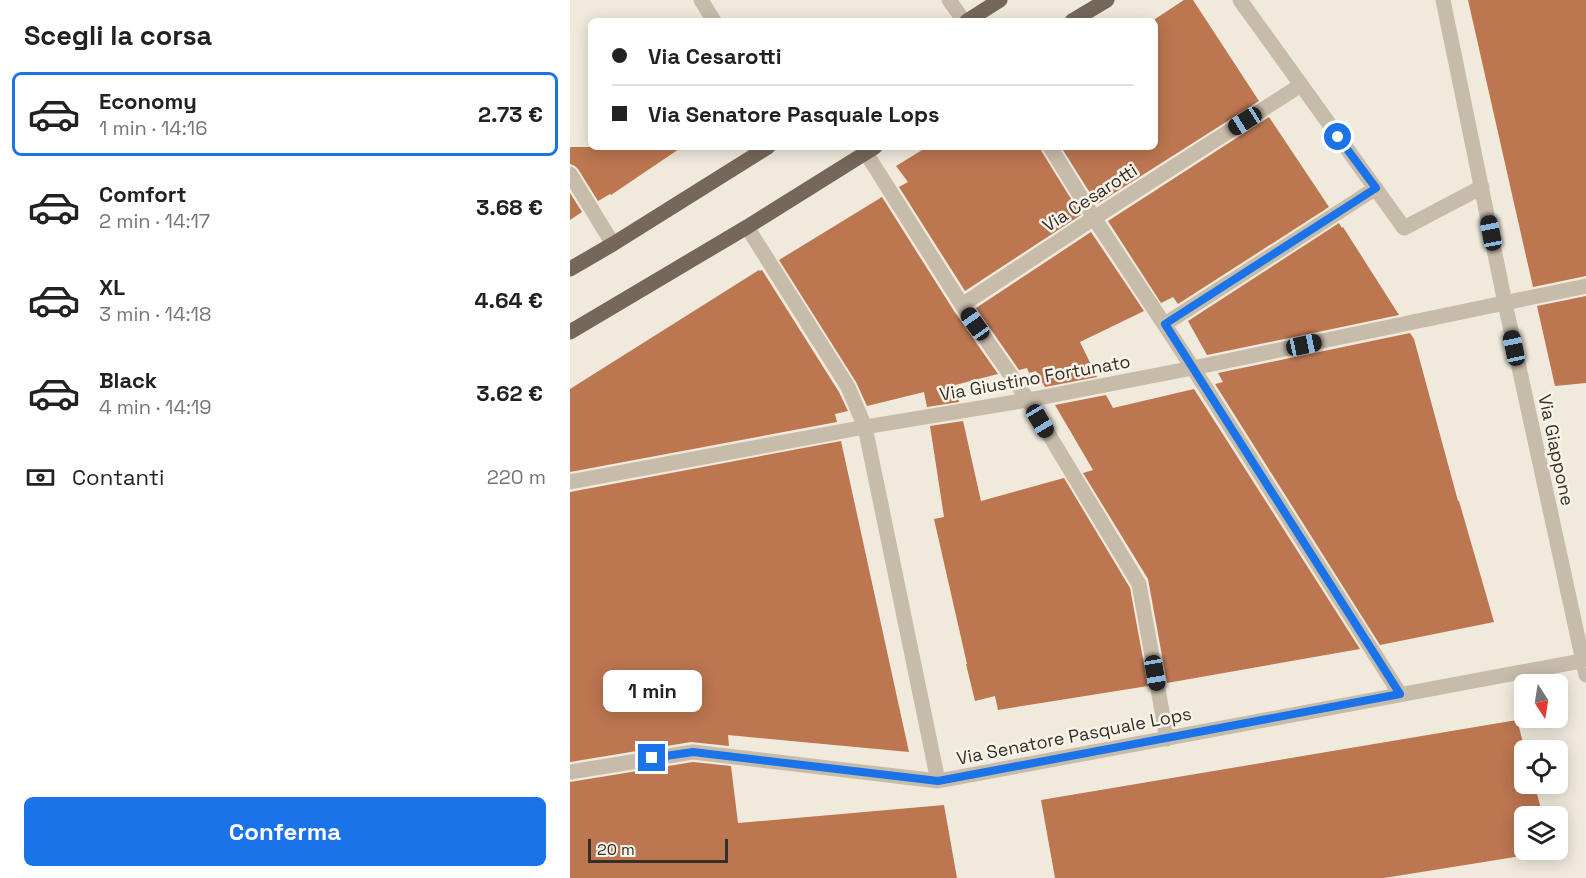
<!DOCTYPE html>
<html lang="it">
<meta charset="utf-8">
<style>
body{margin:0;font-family:"Space Grotesk",sans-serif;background:#f6f6f6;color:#222;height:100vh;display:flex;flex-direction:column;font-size:22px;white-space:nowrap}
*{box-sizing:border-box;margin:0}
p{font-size:20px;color:#767676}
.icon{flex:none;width:33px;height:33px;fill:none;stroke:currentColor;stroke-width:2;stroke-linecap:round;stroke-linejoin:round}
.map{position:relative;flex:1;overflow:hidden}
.details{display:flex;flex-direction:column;background:#fff;width:570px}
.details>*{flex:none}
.guide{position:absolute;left:18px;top:18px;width:570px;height:132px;border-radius:9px;box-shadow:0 3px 15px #0003;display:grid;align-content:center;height:132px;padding:0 24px;background:#fff}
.needle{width:39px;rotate:168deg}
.buttons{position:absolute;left:944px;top:674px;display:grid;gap:12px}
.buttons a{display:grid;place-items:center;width:54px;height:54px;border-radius:9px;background:#fff;box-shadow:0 3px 15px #0003;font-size:30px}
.scale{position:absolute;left:18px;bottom:15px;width:140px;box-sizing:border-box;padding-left:6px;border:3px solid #362e29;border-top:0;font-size:16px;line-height:21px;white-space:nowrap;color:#362e29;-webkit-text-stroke:4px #f8f3e9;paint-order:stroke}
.end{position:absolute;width:27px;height:27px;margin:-14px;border:8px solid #1a73e8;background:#fff;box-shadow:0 0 0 3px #fff}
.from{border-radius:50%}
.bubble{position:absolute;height:42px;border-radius:9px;background:#fff;box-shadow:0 3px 15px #0003;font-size:20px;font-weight:700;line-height:42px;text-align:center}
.car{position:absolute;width:18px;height:36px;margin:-18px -9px;border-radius:8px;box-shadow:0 0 4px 2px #0007;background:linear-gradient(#222 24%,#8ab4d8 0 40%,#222 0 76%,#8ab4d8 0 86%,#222 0)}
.guide b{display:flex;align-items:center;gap:21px;height:57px;font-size:22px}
.guide b+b{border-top:2px solid #e0e0e0}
.guide i{width:15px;height:15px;background:#222}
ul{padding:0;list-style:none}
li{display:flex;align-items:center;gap:18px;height:84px;margin:0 12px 9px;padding:0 12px;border:3px solid transparent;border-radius:9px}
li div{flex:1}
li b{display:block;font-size:22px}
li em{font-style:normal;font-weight:700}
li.on{border-color:#1a73e8}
li>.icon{width:54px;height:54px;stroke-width:1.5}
h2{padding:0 24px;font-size:27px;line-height:72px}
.pay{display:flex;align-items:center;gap:15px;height:66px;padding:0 24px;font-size:22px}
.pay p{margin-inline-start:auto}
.action{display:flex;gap:12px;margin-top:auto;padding:12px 24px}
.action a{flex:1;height:69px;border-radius:9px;background:#1a73e8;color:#fff;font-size:24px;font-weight:700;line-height:69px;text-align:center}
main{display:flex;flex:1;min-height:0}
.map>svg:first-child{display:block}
</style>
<main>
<section class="details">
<h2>Scegli la corsa</h2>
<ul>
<li class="on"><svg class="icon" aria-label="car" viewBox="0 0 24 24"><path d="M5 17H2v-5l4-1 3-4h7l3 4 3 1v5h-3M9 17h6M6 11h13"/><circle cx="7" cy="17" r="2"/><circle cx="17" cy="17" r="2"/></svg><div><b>Economy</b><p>1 min · 14:16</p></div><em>2.73 €</em></li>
<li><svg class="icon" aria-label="car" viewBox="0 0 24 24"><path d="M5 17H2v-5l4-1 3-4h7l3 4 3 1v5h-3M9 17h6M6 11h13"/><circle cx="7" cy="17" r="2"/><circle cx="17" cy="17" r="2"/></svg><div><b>Comfort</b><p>2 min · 14:17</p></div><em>3.68 €</em></li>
<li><svg class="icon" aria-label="car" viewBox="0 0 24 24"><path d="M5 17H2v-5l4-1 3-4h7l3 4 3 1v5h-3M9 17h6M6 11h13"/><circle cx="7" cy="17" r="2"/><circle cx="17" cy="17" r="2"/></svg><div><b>XL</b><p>3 min · 14:18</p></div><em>4.64 €</em></li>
<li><svg class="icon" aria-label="car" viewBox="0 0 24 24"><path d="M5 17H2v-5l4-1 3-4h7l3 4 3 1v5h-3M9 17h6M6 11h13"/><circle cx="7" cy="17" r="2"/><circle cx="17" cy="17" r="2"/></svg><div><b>Black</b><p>4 min · 14:19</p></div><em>3.62 €</em></li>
</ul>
<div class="pay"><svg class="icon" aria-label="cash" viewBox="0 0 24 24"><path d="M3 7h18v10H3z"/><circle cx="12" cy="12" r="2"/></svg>Contanti<p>220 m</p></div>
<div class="action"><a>Conferma</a></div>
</section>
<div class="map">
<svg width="1016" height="878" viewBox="0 0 1016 878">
<rect width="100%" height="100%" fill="#f0eadd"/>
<!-- building -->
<path fill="#bc7650" d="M 614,0 L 623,0 L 689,101 L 527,204 L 491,147 L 585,147 L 585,19 Z
M 898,0 L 1016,0 L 1016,276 L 963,287 Z
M 699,117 L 759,207 L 608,304 L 603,297 L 591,303 L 538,221 Z
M 0,147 L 112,147 L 41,195 L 40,194 L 28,201 L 8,169 L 5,166 L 0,164 Z
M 357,147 L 470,147 L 472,152 L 511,215 L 395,291 L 329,187 L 338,182 L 326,166 Z
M 0,193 L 12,212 L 0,220 Z
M 312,197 L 384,311 L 428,374 L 385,385 L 389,402 L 357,407 L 354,392 L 297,406 L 286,382 L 209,260 Z
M 769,223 L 772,228 L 773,227 L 829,315 L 637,355 L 618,321 Z
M 521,232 L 574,311 L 510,342 L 527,377 L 475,387 L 466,371 L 459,373 L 457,368 L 449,370 L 406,308 Z
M 189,270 L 190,271 L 192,270 L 269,392 L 278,411 L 265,414 L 267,422 L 0,472 L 0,389 Z
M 1016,296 L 1016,383 L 985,386 L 967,306 Z
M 840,333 L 844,339 L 888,501 L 889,501 L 924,622 L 810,645 L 645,384 L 653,382 L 648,373 Z
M 624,389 L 790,649 L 597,683 L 578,579 L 513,473 L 523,470 L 485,405 L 536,395 L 543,408 Z
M 393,421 L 411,501 L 494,478 L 560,588 L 578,686 L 428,710 L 425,696 L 405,701 L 396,664 L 397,664 L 364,519 L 374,517 L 360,426 Z
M 271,441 L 339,752 L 158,735 L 159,746 L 121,742 L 0,762 L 0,492 Z
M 947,720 L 955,750 L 954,750 L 954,783 L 964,783 L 973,816 L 954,816 L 954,849 L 983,849 L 983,851 L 814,878 L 485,878 L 471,800 Z
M 123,762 L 161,766 L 168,823 L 374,805 L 387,878 L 0,878 L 0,782 Z"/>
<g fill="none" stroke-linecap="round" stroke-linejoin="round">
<!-- minor -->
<path stroke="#c7bbaa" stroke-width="15" d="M 131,0 L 144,21
M 379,0 L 394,21
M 670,0 L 834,228 L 912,187
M 873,0 L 935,303 L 1016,675
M 480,147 L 524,218 L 623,368 L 830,694
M 296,153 L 392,305 L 458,400 L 569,584 L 597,739
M 0,174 L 43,244
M 177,227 L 278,387 L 295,427 L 368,781
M 392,305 L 524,218 L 731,85
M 595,324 L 806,188
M 0,482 L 295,427 L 458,400 L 623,368 L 1016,286
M 0,772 L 123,752 L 368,781 L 1016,660"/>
<!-- major -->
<path stroke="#76675b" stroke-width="15" d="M 397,21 L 430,0
M 502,21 L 537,0
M 0,269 L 43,244 L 198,147
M 0,332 L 177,227 L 305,147"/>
</g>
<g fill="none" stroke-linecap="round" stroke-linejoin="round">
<!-- route -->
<path stroke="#1a73e8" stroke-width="8" d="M 82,758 L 123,752 L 368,781 L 830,694 L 595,324 L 806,188 L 768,137"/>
</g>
<g text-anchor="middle" stroke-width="5" stroke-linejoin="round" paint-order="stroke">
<!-- street labels -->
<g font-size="18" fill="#362e29" stroke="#f8f3e9">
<text transform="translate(520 198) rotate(-33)" y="6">Via Cesarotti</text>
<text transform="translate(465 378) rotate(-10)" y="6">Via Giustino Fortunato</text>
<text transform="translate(986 450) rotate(78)" y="6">Via Giappone</text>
<text transform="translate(504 736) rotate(-11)" y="6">Via Senatore Pasquale Lops</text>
</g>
</g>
</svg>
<div class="buttons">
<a><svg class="needle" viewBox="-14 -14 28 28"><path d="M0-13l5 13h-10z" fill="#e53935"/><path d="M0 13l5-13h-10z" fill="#767676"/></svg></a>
<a><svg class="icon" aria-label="locate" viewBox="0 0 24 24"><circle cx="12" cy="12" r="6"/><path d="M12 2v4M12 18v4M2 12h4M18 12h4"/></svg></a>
<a><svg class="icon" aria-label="layers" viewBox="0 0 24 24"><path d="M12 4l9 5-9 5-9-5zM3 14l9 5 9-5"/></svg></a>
</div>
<div class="scale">20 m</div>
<i class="end from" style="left:768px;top:137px"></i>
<i class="end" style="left:82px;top:758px"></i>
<div class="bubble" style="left:33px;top:670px;width:99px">1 min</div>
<i class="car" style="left:675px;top:121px;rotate:238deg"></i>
<i class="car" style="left:921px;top:233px;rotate:349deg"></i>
<i class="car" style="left:405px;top:324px;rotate:325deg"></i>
<i class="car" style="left:734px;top:345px;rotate:78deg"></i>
<i class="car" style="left:944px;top:348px;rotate:348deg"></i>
<i class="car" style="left:470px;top:421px;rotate:149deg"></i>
<i class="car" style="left:585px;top:673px;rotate:170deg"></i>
<div class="guide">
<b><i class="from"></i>Via Cesarotti</b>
<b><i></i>Via Senatore Pasquale Lops</b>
</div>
</div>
</main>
